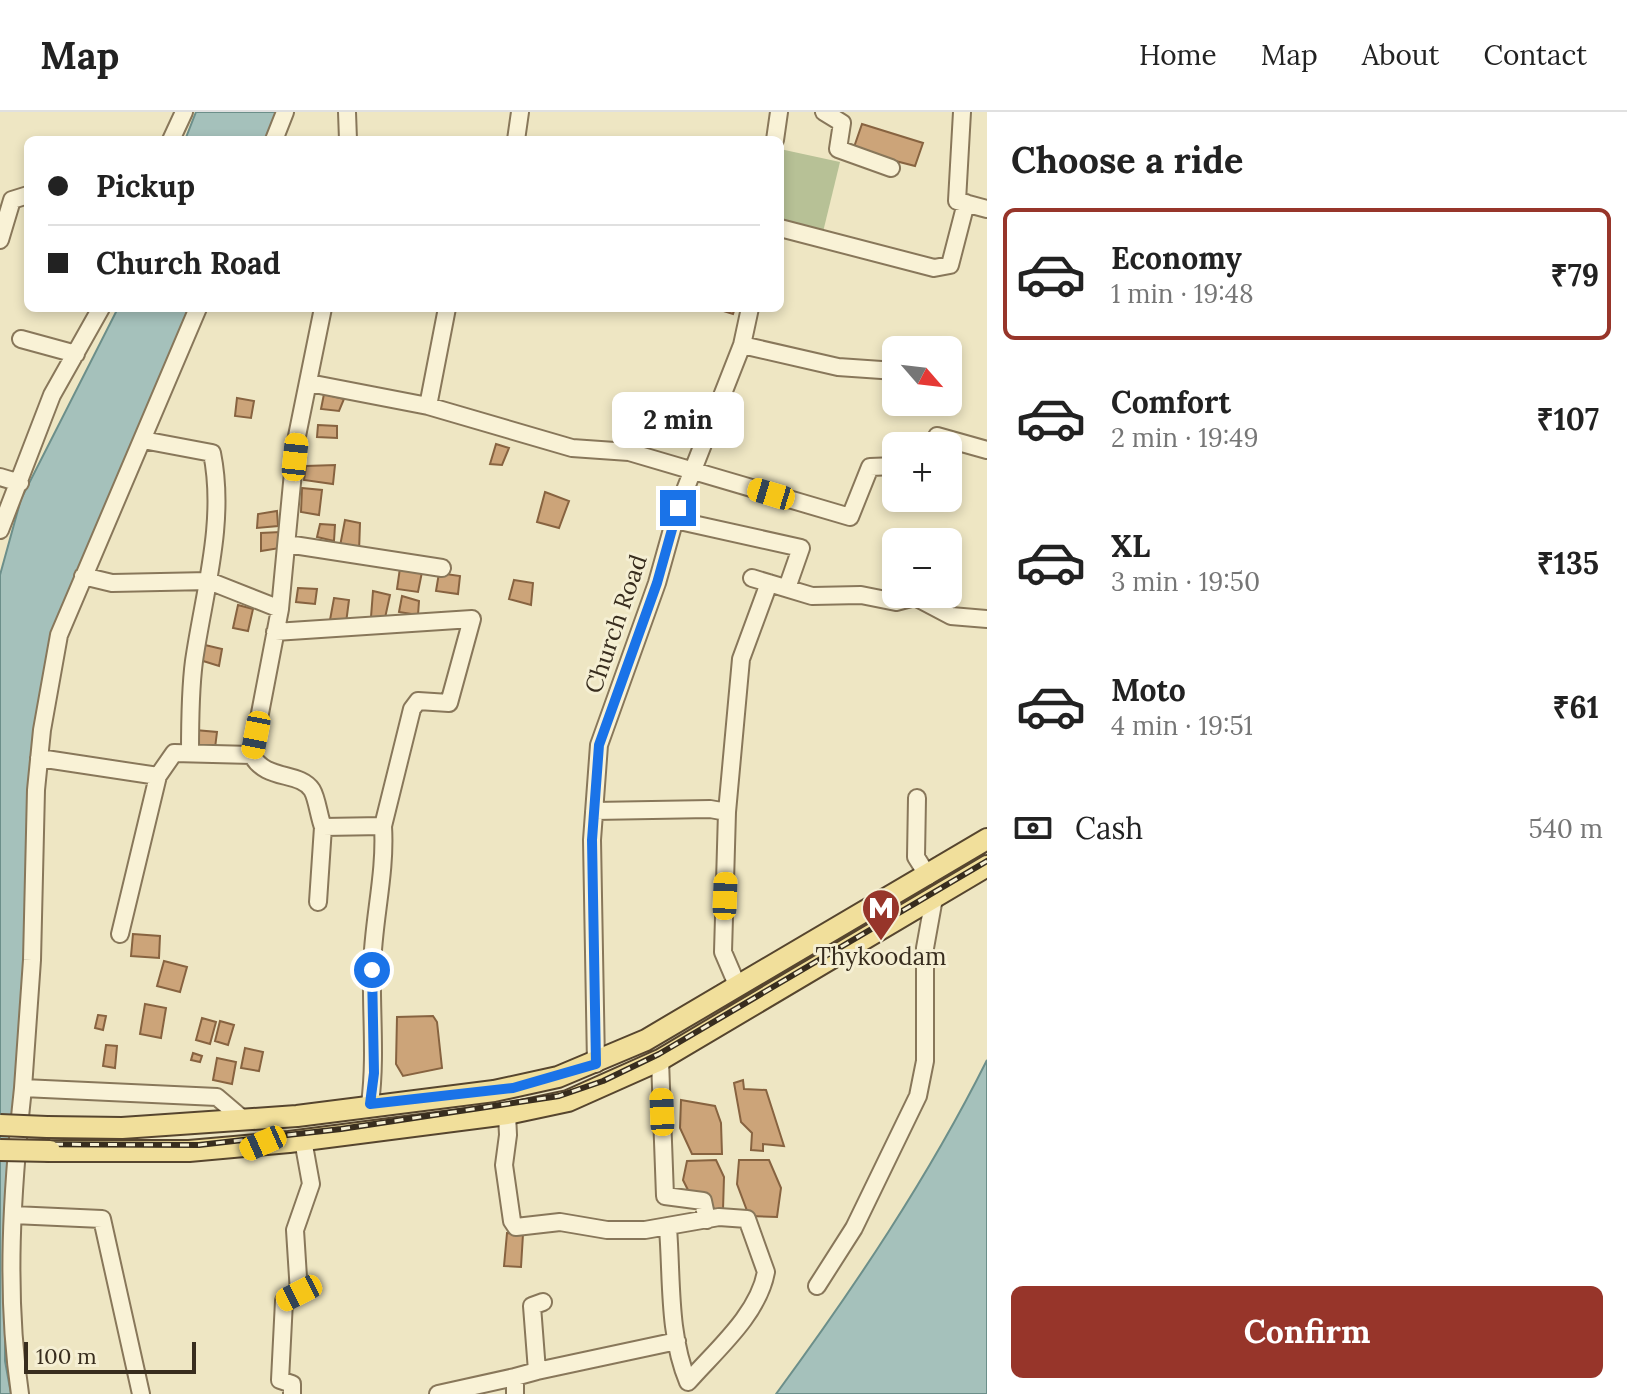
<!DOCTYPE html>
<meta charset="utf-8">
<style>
body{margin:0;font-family:Lora,serif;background:#f2f2f2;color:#222;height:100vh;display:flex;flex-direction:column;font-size:30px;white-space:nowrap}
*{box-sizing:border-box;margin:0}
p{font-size:26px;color:#767676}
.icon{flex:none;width:44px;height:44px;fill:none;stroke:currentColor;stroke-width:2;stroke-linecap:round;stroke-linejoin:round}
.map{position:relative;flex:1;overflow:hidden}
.drawer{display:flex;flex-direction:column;background:#fff;width:640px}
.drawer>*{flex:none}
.hud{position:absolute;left:24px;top:24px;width:760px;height:176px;border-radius:12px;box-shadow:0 4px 12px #0003;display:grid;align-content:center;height:176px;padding:0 24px;background:#fff}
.needle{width:52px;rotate:118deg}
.tools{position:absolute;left:882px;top:224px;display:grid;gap:16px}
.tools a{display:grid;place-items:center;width:80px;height:80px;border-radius:12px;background:#fff;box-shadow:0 4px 12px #0003;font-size:40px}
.scale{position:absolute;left:24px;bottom:20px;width:172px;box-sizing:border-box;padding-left:8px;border:4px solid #382d1e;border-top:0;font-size:22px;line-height:28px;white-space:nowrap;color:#382d1e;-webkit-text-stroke:6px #f5efd3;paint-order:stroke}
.end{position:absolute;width:36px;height:36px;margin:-18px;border:10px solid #1a73e8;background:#fff;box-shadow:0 0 0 4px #fff}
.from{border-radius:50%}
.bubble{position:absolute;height:56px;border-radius:12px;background:#fff;box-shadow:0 4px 12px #0003;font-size:26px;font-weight:700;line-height:56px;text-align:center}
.car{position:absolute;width:24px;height:48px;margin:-24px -12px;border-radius:10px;box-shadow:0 0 6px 2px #0007;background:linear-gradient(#f5c518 24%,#345 0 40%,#f5c518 0 76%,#345 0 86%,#f5c518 0)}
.hud b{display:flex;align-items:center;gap:28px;height:76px;font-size:30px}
.hud b+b{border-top:2px solid #e0e0e0}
.hud i{width:20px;height:20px;background:#222}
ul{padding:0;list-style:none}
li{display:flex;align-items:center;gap:24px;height:132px;margin:0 16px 12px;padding:0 8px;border:4px solid transparent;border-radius:12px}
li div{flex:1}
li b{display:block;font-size:30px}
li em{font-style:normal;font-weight:700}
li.active{border-color:#97352a}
li>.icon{width:72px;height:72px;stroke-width:1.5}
h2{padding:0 24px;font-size:36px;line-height:96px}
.pay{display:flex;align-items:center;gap:20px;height:88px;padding:0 24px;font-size:30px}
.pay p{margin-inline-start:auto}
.action{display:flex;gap:16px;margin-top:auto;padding:16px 24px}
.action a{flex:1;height:92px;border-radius:12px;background:#97352a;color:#fff;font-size:32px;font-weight:700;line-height:92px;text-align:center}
header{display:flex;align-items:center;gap:48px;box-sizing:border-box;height:112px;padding:0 40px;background:#fff;border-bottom:2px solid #e0e0e0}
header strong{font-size:38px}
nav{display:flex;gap:44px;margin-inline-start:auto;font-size:28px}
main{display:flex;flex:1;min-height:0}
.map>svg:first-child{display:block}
</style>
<header>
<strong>Map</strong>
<nav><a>Home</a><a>Map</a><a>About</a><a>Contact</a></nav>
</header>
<main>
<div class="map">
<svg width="987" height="1282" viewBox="0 0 987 1282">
<rect width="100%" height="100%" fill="#eee6c3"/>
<!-- cemetery -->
<path fill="#b7c196" d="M 780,37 L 840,50 L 823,120 L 780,110 Z"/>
<!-- water -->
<path fill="#a5c1bb" stroke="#6c8f8a" stroke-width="2" d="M 196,0 L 276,0 L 266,28 L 185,28 Z
M 118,196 L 191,196 L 54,520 L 31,781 L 5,1162 L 5,1249 L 11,1282 L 0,1282 L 0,463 L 21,387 Z
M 987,948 L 987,1282 L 776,1282 C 854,1176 928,1066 987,948 Z"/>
<!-- building -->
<path fill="#cca479" stroke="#876340" stroke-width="2" d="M 862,12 L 923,31 L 915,54 L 853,38 Z
M 714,196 L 735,196 L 733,202 Z
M 324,282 L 344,287 L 339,299 L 321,297 Z
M 237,286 L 254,289 L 251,306 L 235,304 Z
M 318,313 L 337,314 L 337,326 L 317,325 Z
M 496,332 L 509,336 L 502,353 L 490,352 Z
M 335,353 L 333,372 L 304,368 L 306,354 Z
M 302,376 L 322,378 L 319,403 L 301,400 Z
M 545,380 L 569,389 L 559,416 L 537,410 Z
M 277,399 L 278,414 L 257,416 L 258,402 Z
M 345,408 L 360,411 L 359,440 L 340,434 Z
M 320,412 L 335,413 L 334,429 L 317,425 Z
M 280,420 L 280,436 L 261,439 L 261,421 Z
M 400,456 L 422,460 L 418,480 L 397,477 Z
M 439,461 L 460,464 L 458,482 L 436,479 Z
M 514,468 L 533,471 L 531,493 L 509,487 Z
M 298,476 L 317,477 L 315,492 L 296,490 Z
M 373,479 L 390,483 L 385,506 L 371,505 Z
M 402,484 L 419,489 L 418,503 L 399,500 Z
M 334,486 L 349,488 L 346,511 L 330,508 Z
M 238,493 L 253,497 L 248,519 L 233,516 Z
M 205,533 L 222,537 L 219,554 L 200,548 Z
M 195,618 L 217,620 L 215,636 L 193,635 Z
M 133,822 L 160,824 L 159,846 L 131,844 Z
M 164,849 L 187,855 L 180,880 L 157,874 Z
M 145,892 L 166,896 L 161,926 L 140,922 Z
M 98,903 L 106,904 L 103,918 L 95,916 Z
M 433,904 L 437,910 L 442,956 L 403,964 L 396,952 L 397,905 Z
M 202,906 L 216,910 L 210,932 L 196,928 Z
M 220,909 L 234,913 L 228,933 L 215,929 Z
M 106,933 L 117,934 L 115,956 L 103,954 Z
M 245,936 L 263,940 L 259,959 L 241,956 Z
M 193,941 L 202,944 L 200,950 L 191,948 Z
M 217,946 L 236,950 L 232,972 L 213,968 Z
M 743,968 L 744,977 L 766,978 L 784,1034 L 763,1032 L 763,1039 L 751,1038 L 752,1021 L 741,1010 L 734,971 Z
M 681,988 L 715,994 L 721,1011 L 722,1042 L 692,1042 L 680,1016 Z
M 716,1048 L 724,1065 L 723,1098 L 707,1096 L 691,1084 L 683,1068 L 687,1049 Z
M 739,1048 L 769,1048 L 781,1076 L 777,1105 L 749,1104 L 737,1072 Z
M 507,1121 L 523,1122 L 521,1155 L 504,1154 Z"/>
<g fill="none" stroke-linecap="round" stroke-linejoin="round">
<defs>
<path id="minor" d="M 347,0 L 348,28
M 824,0 L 842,11 L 838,37 L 891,56
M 962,0 L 957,89 L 987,97
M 171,28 L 184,0
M 274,28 L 285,0
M 516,28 L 520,0
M 775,28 L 779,0
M 780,116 L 934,156 L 950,153 L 966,91
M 0,128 L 12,88 L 28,83
M 198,196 L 59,523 L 42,618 L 36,678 L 32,848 L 23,976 L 217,985 L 244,1008
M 323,196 L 296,329 L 280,497 L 252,643 C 265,669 300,659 312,678 C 317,686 319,705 323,715 L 383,714 C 386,762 373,808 372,856 C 371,902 376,946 370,992
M 21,227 L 76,242
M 742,233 L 838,255 L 896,259
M 309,271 L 428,294 L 572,336 L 629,340 L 850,405 L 870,355 L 896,354
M 428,294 L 447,196
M 143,328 L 212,341 C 226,410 204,480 194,549 C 190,579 190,610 190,641
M 933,334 L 937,324 L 987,338
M 0,365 L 20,371
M 675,408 L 801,436 L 787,476
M 0,418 L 52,283 L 101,196
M 287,432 L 442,456
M 83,464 L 112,471 L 209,469 L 280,497
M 752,466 L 812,484 L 861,483 L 896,490 L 915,485 L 951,504 L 987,507
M 275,520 L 472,507 L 449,591 L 418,589 L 412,597 L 383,714
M 39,646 L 158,664 L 174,641 L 252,643
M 917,686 L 916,745 L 928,764
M 594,699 L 710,697 L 727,700
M 318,790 L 323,715
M 120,822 L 158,664
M 738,875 L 723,840 L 727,700 L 741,547 L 769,471
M 660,948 L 665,1084 L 703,1089 L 707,1108
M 596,952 L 592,728 L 599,633 L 657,471 L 678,396 L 742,233 L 750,196
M 507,1002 L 508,1023 L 504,1053 L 512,1109 L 516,1115 L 560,1110 L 607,1118 L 645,1118 L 719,1105 L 747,1107 L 766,1160 C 758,1203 716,1238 688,1270 C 668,1222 672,1167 668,1116
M 13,1103 L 102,1107 L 141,1282
M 817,1174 L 854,1116 L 918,984 L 925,949 L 925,836 L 934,786
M 537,1259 L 677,1229
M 20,1282 C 5,1181 12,1078 23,976
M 292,1282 L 292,1272 L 280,1268 L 284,1189 L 299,1181 L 295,1118 L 311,1072 L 303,1028
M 438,1282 L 515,1265
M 515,1282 L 515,1265 L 537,1259 L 532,1194 L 543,1190"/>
<path id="major" d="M 47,1015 L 122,1016 L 297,1004 L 494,979 L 558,965 L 646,928 L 987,727
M 50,1039 L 189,1039 L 289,1030 L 507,1002 L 568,989 L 660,948 L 987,754"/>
</defs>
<!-- minor casing -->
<use href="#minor" stroke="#88775a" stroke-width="20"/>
<!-- major casing -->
<use href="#major" stroke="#56452e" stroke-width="24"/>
<!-- minor -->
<use href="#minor" stroke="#f9f2d6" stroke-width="16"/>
<!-- major -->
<use href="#major" stroke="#f1df9b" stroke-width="20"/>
<defs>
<path id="rail" d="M 0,1032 L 199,1033 L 341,1017 L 559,984 L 603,969 L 659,942 L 987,749"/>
</defs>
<!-- rail casing -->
<use href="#rail" stroke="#382d1e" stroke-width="6"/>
<!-- rail -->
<use href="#rail" stroke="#f5efd3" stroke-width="3" stroke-dasharray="9" stroke-linecap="butt"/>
<defs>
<path id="major-bridge" d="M 0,1013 L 47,1015
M 0,1038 L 50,1039"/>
</defs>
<!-- major-bridge casing -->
<use href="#major-bridge" stroke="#56452e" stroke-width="24" stroke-linecap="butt"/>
<!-- major-bridge -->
<use href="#major-bridge" stroke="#f1df9b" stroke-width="20"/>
</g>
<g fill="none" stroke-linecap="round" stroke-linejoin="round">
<!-- route -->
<path stroke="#1a73e8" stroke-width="10" d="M 372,858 L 374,961 L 370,992 L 513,976 L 596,952 L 592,728 L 599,633 L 657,471 L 678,396"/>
</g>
<!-- icons -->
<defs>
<symbol id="metro-pin" viewBox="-11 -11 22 30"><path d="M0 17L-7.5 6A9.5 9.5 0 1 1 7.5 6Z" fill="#97352a" stroke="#f5efd3"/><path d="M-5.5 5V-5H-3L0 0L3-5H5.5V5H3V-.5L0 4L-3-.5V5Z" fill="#fff"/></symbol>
</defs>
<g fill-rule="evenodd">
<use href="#metro-pin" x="859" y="774" width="44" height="60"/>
</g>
<g text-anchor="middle" stroke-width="6" stroke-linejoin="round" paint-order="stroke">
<!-- street labels -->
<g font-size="24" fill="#382d1e" stroke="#f5efd3">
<text transform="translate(616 512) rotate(-71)" y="8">Church Road</text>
</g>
<!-- poi labels -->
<g font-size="24" fill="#382d1e" stroke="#f5efd3">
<text x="881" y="853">Thykoodam</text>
</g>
</g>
</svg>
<div class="tools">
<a><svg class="needle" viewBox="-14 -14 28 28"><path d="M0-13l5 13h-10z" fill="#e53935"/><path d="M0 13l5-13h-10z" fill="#767676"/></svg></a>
<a>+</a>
<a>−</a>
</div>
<div class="scale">100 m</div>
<i class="end from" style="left:372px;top:858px"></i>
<i class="end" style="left:678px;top:396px"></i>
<div class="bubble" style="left:612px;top:280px;width:132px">2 min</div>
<i class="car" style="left:295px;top:345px;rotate:6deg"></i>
<i class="car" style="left:771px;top:382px;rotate:287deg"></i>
<i class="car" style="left:256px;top:623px;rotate:191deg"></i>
<i class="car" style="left:725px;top:784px;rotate:2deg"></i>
<i class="car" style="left:662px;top:1000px;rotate:358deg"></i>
<i class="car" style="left:263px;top:1031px;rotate:246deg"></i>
<i class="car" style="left:299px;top:1181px;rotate:243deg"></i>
<div class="hud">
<b><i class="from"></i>Pickup</b>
<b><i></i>Church Road</b>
</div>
</div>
<section class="drawer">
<h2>Choose a ride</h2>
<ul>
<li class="active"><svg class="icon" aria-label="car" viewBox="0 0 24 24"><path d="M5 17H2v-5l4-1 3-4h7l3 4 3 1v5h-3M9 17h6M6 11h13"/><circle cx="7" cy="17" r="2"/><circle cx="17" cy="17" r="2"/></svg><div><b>Economy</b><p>1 min · 19:48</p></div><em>₹79</em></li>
<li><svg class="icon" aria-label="car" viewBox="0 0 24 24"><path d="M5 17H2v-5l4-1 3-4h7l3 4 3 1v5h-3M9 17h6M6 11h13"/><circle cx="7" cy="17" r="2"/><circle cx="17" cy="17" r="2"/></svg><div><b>Comfort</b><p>2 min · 19:49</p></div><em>₹107</em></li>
<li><svg class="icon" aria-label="car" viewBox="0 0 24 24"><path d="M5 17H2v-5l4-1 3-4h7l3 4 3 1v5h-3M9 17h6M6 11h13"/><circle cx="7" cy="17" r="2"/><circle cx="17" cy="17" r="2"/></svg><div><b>XL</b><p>3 min · 19:50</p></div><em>₹135</em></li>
<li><svg class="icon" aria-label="car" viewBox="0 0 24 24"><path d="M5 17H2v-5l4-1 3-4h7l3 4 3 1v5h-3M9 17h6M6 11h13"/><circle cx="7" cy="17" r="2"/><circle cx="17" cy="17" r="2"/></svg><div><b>Moto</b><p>4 min · 19:51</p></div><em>₹61</em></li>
</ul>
<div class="pay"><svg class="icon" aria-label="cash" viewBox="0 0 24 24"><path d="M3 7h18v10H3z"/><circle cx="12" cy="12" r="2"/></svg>Cash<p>540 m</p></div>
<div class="action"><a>Confirm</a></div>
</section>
</main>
